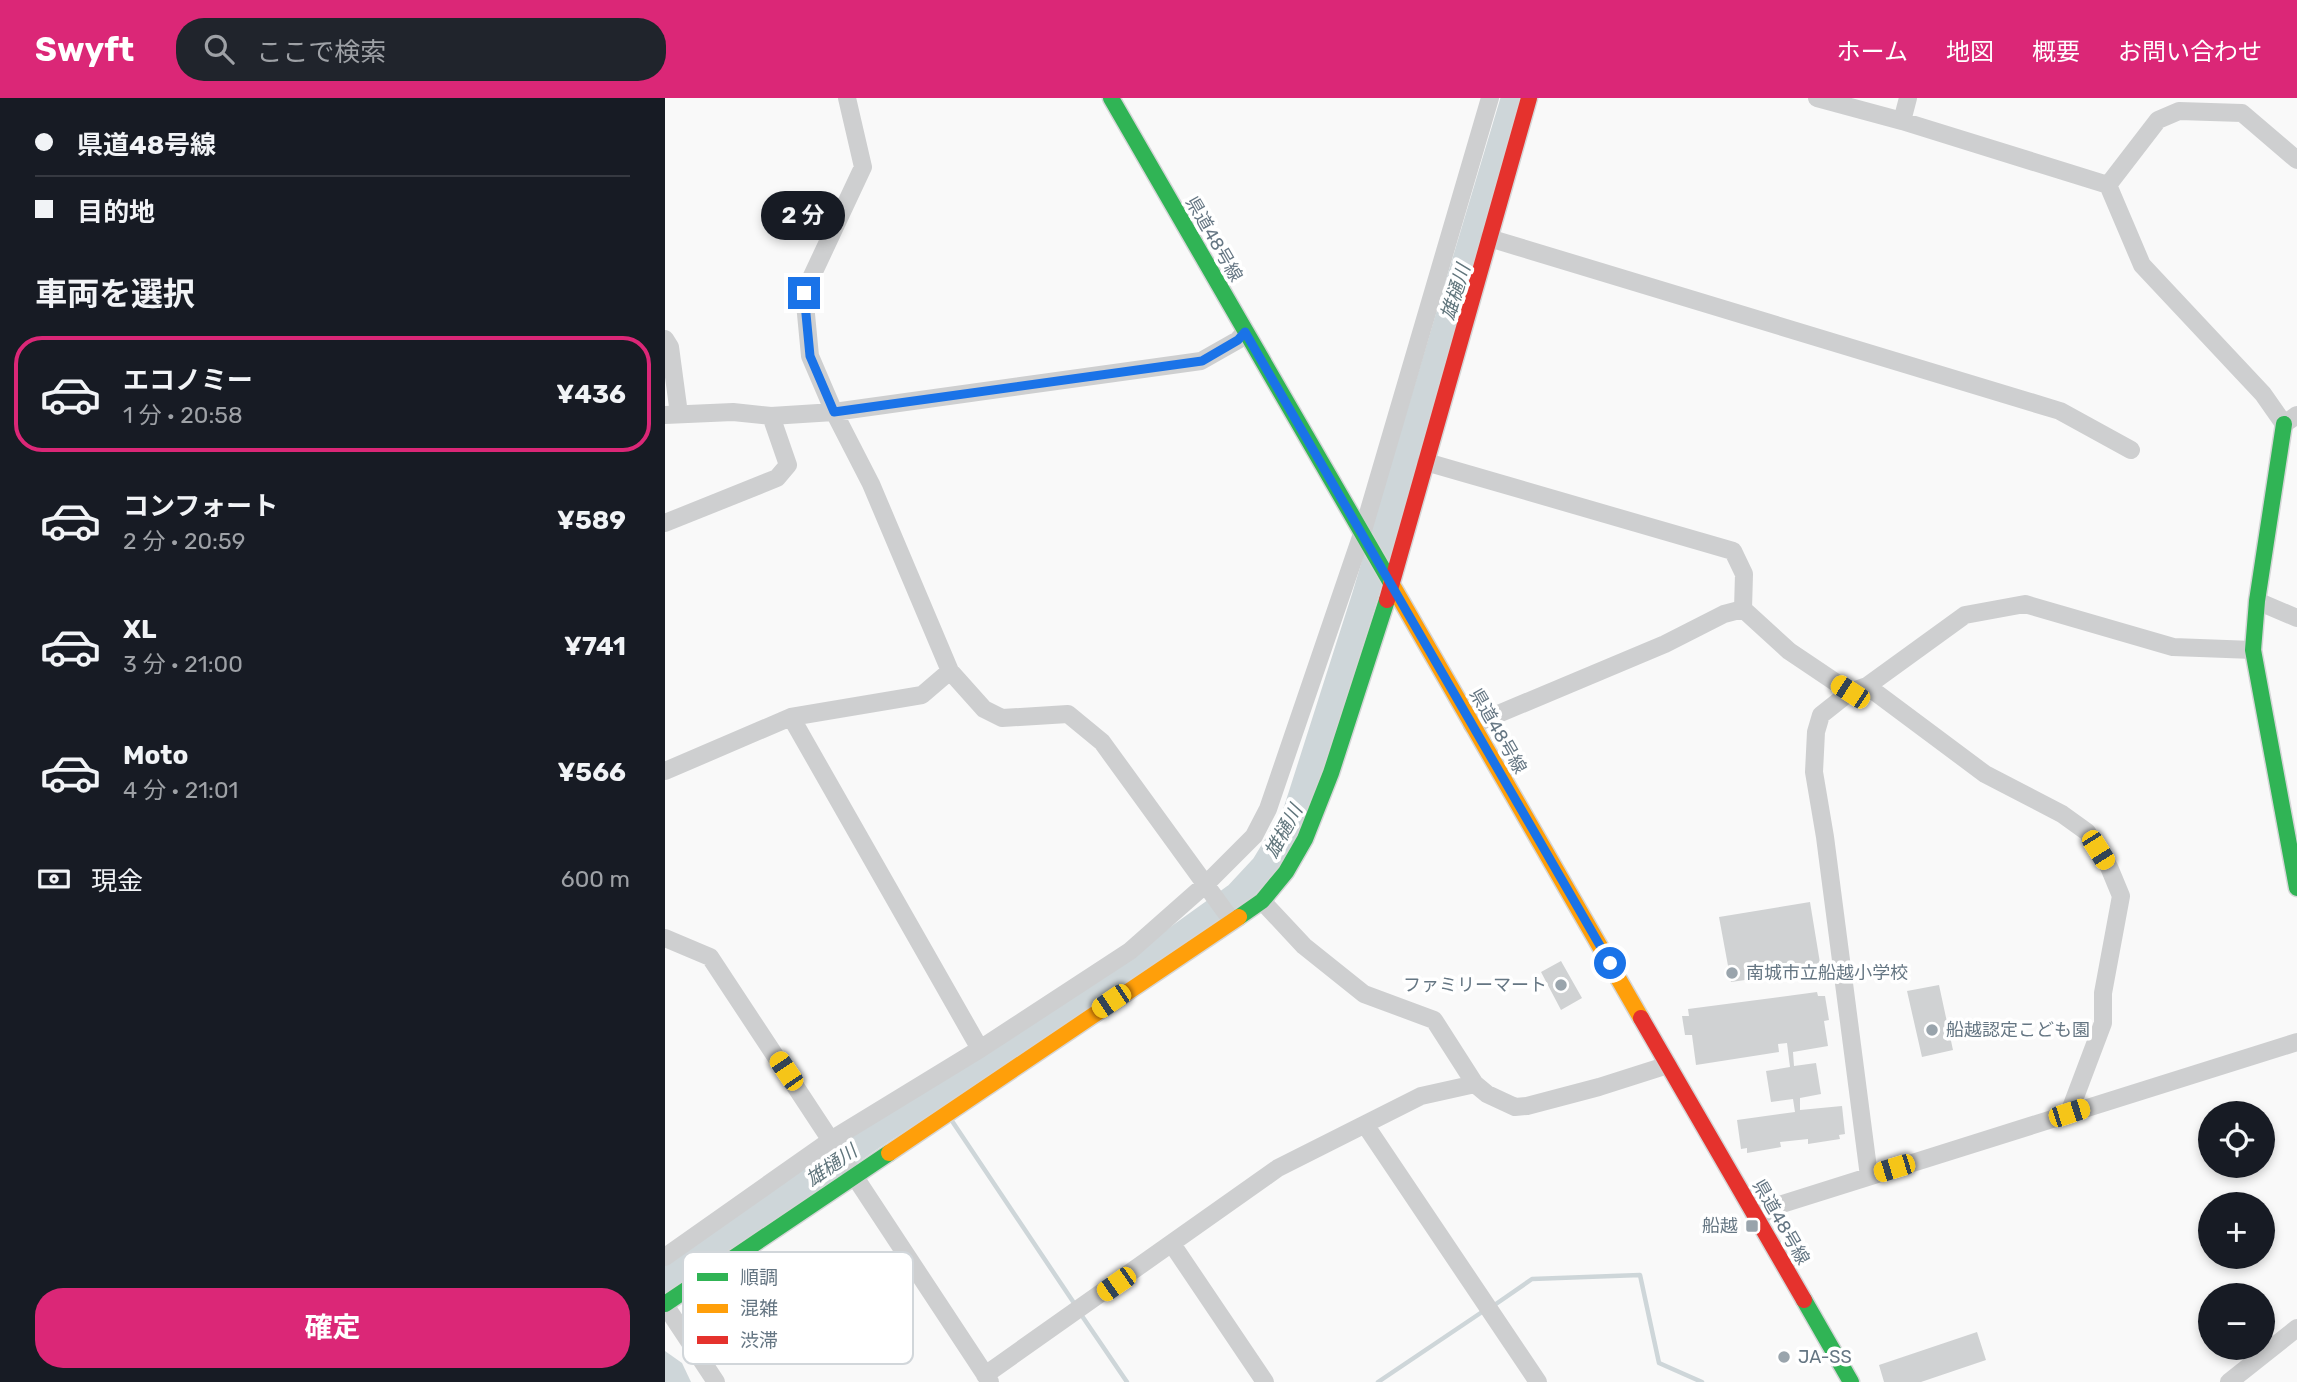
<!DOCTYPE html>
<html lang="ja">
<meta charset="utf-8">
<style>
body{margin:0;font-family:Rubik,"Noto Sans JP",sans-serif;background:#20242c;color:#f1f3f6;height:100vh;display:flex;flex-direction:column;font-size:26px;white-space:nowrap}
*{box-sizing:border-box;margin:0}
p{font-size:23px;color:#9ea1a6}
.icon{flex:none;width:38px;height:38px;fill:none;stroke:currentColor;stroke-width:2;stroke-linecap:round;stroke-linejoin:round}
.map{position:relative;flex:1;overflow:hidden}
.details{display:flex;flex-direction:column;background:#171b24;width:665px}
.details>*{flex:none}
.guide{display:grid;align-content:center;height:154px;padding:0 35px;background:#171b24}
.buttons{position:absolute;left:1533px;top:1003px;display:grid;gap:14px}
.buttons a{display:grid;place-items:center;width:77px;height:77px;border-radius:50%;background:#171b24;box-shadow:0 4px 10px #0003;font-size:35px}
.end{position:absolute;width:32px;height:32px;margin:-16px;border:9px solid #1a73e8;background:#fff;box-shadow:0 0 0 4px #fff}
.from{border-radius:50%}
.bubble{position:absolute;height:49px;border-radius:24px;background:#171b24;box-shadow:0 4px 10px #0003;font-size:23px;font-weight:700;line-height:49px;text-align:center}
.car{position:absolute;width:21px;height:42px;margin:-21px -10px;border-radius:9px;box-shadow:0 0 5px 2px #0007;background:linear-gradient(#f5c518 24%,#345 0 40%,#f5c518 0 76%,#345 0 86%,#f5c518 0)}
.guide b{display:flex;align-items:center;gap:24px;height:66px;font-size:26px}
.guide b+b{border-top:2px solid #363941}
.guide i{width:18px;height:18px;background:#f1f3f6}
ul{padding:0;list-style:none}
li{display:flex;align-items:center;gap:21px;height:116px;margin:0 14px 10px;padding:0 21px;border:4px solid transparent;border-radius:28px}
li div{flex:1}
li b{display:block;font-size:26px}
li em{font-style:normal;font-weight:700}
li.on{border-color:#db2777}
li>.icon{width:63px;height:63px;stroke-width:1.5}
h2{padding:0 35px;font-size:32px;line-height:84px}
.pay{display:flex;align-items:center;gap:18px;height:77px;padding:0 35px;font-size:26px}
.pay p{margin-inline-start:auto}
.button{display:flex;gap:14px;margin-top:auto;padding:14px 35px}
.button a{flex:1;height:80px;border-radius:28px;background:#db2777;color:#fff;font-size:28px;font-weight:700;line-height:80px;text-align:center}
header{display:flex;align-items:center;gap:42px;box-sizing:border-box;height:98px;padding:0 35px;background:#db2777;color:#fff}
header strong{font-size:33px}
nav{display:flex;gap:38px;margin-inline-start:auto;font-size:24px}
.search{width:490px;height:63px;background:#20242c;display:flex;align-items:center;gap:18px;box-sizing:border-box;padding:0 24px;border-radius:28px;color:#9ea1a6;font-size:26px}
main{display:flex;flex:1;min-height:0}
.map>svg:first-child{display:block}
</style>
<header>
<strong>Swyft</strong>
<div class="search"><svg class="icon" aria-label="search" viewBox="0 0 24 24"><circle cx="10" cy="10" r="6"/><path d="M15 15l6 6"/></svg>ここで検索</div>
<nav><a>ホーム</a><a>地図</a><a>概要</a><a>お問い合わせ</a></nav>
</header>
<main>
<section class="details">
<div class="guide">
<b><i class="from"></i>県道48号線</b>
<b><i></i>目的地</b>
</div>
<h2>車両を選択</h2>
<ul>
<li class="on"><svg class="icon" aria-label="car" viewBox="0 0 24 24"><path d="M5 17H2v-5l4-1 3-4h7l3 4 3 1v5h-3M9 17h6M6 11h13"/><circle cx="7" cy="17" r="2"/><circle cx="17" cy="17" r="2"/></svg><div><b>エコノミー</b><p>1 分 · 20:58</p></div><em>¥436</em></li>
<li><svg class="icon" aria-label="car" viewBox="0 0 24 24"><path d="M5 17H2v-5l4-1 3-4h7l3 4 3 1v5h-3M9 17h6M6 11h13"/><circle cx="7" cy="17" r="2"/><circle cx="17" cy="17" r="2"/></svg><div><b>コンフォート</b><p>2 分 · 20:59</p></div><em>¥589</em></li>
<li><svg class="icon" aria-label="car" viewBox="0 0 24 24"><path d="M5 17H2v-5l4-1 3-4h7l3 4 3 1v5h-3M9 17h6M6 11h13"/><circle cx="7" cy="17" r="2"/><circle cx="17" cy="17" r="2"/></svg><div><b>XL</b><p>3 分 · 21:00</p></div><em>¥741</em></li>
<li><svg class="icon" aria-label="car" viewBox="0 0 24 24"><path d="M5 17H2v-5l4-1 3-4h7l3 4 3 1v5h-3M9 17h6M6 11h13"/><circle cx="7" cy="17" r="2"/><circle cx="17" cy="17" r="2"/></svg><div><b>Moto</b><p>4 分 · 21:01</p></div><em>¥566</em></li>
</ul>
<div class="pay"><svg class="icon" aria-label="cash" viewBox="0 0 24 24"><path d="M3 7h18v10H3z"/><circle cx="12" cy="12" r="2"/></svg>現金<p>600 m</p></div>
<div class="button"><a>確定</a></div>
</section>
<div class="map">
<svg width="1632" height="1284" viewBox="0 0 1632 1284">
<rect width="100%" height="100%" fill="#f9f9f9"/>
<!-- water -->
<path fill="#ced6d9" d="M 0,1253 L 17,1265 L 26,1284 L 0,1284 Z"/>
<g fill="none" stroke-linecap="round" stroke-linejoin="round">
<!-- stream -->
<path stroke="#ced6d9" stroke-width="4.5" d="M 271,999 L 278,1010
M 285,1020 L 411,1208
M 828,1208 L 867,1181 L 975,1177 L 994,1265 L 1037,1284
M 415,1215 L 462,1284
M 713,1284 L 820,1212"/>
<!-- river -->
<path stroke="#ced6d9" stroke-width="26" d="M 0,1183 L 207,1039 L 483,861 L 572,797 L 599,768 L 630,717 L 700,498 L 849,0"/>
</g>
<!-- building -->
<path fill="#d0d2d3" d="M 1145,804 L 1156,871 L 1066,884 L 1054,819 Z
M 896,863 L 917,900 L 896,912 L 876,874 Z
M 1274,887 L 1288,952 L 1257,959 L 1242,893 Z
M 1152,894 L 1153,898 L 1160,898 L 1164,922 L 1159,923 L 1163,948 L 1128,954 L 1129,968 L 1151,965 L 1156,996 L 1135,1000 L 1135,1012 L 1177,1008 L 1180,1036 L 1174,1037 L 1175,1041 L 1143,1046 L 1143,1041 L 1115,1044 L 1116,1049 L 1082,1055 L 1082,1050 L 1076,1051 L 1072,1022 L 1130,1014 L 1128,1001 L 1106,1004 L 1101,973 L 1125,969 L 1122,945 L 1113,946 L 1114,954 L 1031,967 L 1027,937 L 1020,937 L 1017,918 L 1024,918 L 1023,911 Z
M 1312,1234 L 1321,1262 L 1256,1284 L 1219,1284 L 1214,1267 Z"/>
<g fill="none" stroke-linecap="round" stroke-linejoin="round">
<defs>
<path id="fast" d="M 446,0 L 726,485
M 1619,326 L 1592,503 L 1588,552 L 1632,790
M 574,819 L 597,803 L 621,774 L 640,741 L 666,675 L 722,502
M 1139,1202 L 1186,1284
M 0,1206 L 224,1055"/>
<path id="slow" d="M 726,485 L 976,920
M 224,1055 L 574,819"/>
<path id="jam" d="M 722,502 L 864,0
M 976,920 L 1139,1202"/>
</defs>
<!-- fast casing -->
<use href="#fast" stroke="#d5d6d7" stroke-width="19"/>
<!-- slow casing -->
<use href="#slow" stroke="#d5d6d7" stroke-width="19"/>
<!-- jam casing -->
<use href="#jam" stroke="#d5d6d7" stroke-width="19"/>
<!-- street -->
<path stroke="#cecfd0" stroke-width="18" d="M 182,0 L 198,69 L 139,195 L 145,258 L 169,314 L 206,386 L 285,573 L 319,611 L 337,620 L 403,616 L 437,644 L 567,823
M 1152,0 L 1237,23 L 1443,87
M 1237,23 L 1243,0
M 1443,87 L 1477,167 L 1598,296 L 1619,326 L 1632,317
M 1443,87 L 1493,22 L 1514,13 L 1577,15 L 1632,62
M 824,140 L 1395,313 L 1466,352
M 0,241 L 5,249 L 14,316
M 0,317 L 68,314 L 106,318 L 169,314 L 536,263 L 573,242 L 580,234
M 761,364 L 1068,453 L 1079,476 L 1078,511
M 0,425 L 112,380 L 123,367 L 106,318
M 1592,503 L 1632,520
M 1078,511 L 1124,553 L 1185,594 L 1202,588 L 1320,676 L 1397,716 L 1422,734 L 1444,769 L 1456,798 L 1438,895 L 1438,925 L 1404,1015
M 1202,588 L 1300,517 L 1360,506 L 1508,549 L 1588,552
M 1185,594 L 1156,617 L 1151,634 L 1149,674 L 1160,739 L 1204,1078
M 126,619 L 315,951
M 807,627 L 1000,546 L 1059,516 L 1078,511
M 0,673 L 126,619 L 257,597 L 285,573
M 597,803 L 639,848 L 699,896 L 769,922 L 810,986 L 822,996 L 850,1009 L 862,1008 L 934,989 L 1003,967
M 0,840 L 45,859 L 325,1284
M 701,1028 L 873,1284
M 1092,1119 L 1114,1107 L 1632,944
M 507,1146 L 600,1284
M 0,1159 L 166,1042 L 315,951 L 465,853 L 542,785 L 589,738 L 603,711 L 697,436 L 825,0
M 0,1207 L 51,1284
M 320,1277 L 613,1070 L 756,998 L 810,986
M 1564,1284 L 1632,1230"/>
<!-- fast -->
<use href="#fast" stroke="#30b455" stroke-width="16"/>
<!-- slow -->
<use href="#slow" stroke="#ff9f0a" stroke-width="16"/>
<!-- jam -->
<use href="#jam" stroke="#e5322d" stroke-width="16"/>
</g>
<g fill="none" stroke-linecap="round" stroke-linejoin="round">
<!-- route -->
<path stroke="#1a73e8" stroke-width="9" d="M 139,195 L 145,258 L 169,314 L 537,263 L 573,242 L 580,234 L 945,865"/>
</g>
<!-- markers -->
<g fill="#99a4ac" stroke="#fff" stroke-width="2.5">
<circle cx="1067" cy="875" r="7"/>
<circle cx="896" cy="887" r="7"/>
<circle cx="1267" cy="932" r="7"/>
<rect x="1080" y="1121" width="14" height="14" rx="3.5"/>
<circle cx="1119" cy="1259" r="7"/>
</g>
<g text-anchor="middle" stroke-width="7" stroke-linejoin="round" paint-order="stroke">
<!-- street labels -->
<g font-size="18" fill="#657683" stroke="#fff">
<text transform="translate(549 141) rotate(60)" y="6">県道48号線</text>
<text transform="translate(833 633) rotate(60)" y="6">県道48号線</text>
<text transform="translate(1116 1124) rotate(60)" y="6">県道48号線</text>
</g>
<!-- poi labels -->
<g font-size="18" fill="#657683" stroke="#fff" text-anchor="start">
<text x="1081" y="881">南城市立船越小学校</text>
<text x="882" y="893" text-anchor="end">ファミリーマート</text>
<text x="1281" y="938">船越認定こども園</text>
<text x="1073" y="1134" text-anchor="end">船越</text>
<text x="1133" y="1265">JA-SS</text>
</g>
<!-- water labels -->
<g font-size="19" font-style="italic" fill="#60757c" stroke="#fff">
<text transform="translate(790 194) rotate(-73)" y="7">雄樋川</text>
<text transform="translate(618 733) rotate(-62)" y="7">雄樋川</text>
<text transform="translate(166 1067) rotate(-35)" y="7">雄樋川</text>
</g>
</g>
<!-- legend -->
<rect x="18" y="1154" width="230" height="112" rx="10" fill="#fff" stroke="#d1d6da" stroke-width="2"/>
<rect x="32" y="1175" width="31" height="8" fill="#30b455"/>
<rect x="32" y="1206" width="31" height="9" fill="#ff9f0a"/>
<rect x="32" y="1238" width="31" height="8" fill="#e5322d"/>
<g font-size="19" fill="#657683">
<text x="75" y="1186">順調</text>
<text x="75" y="1217">混雑</text>
<text x="75" y="1249">渋滞</text>
</g>
</svg>
<div class="buttons">
<a><svg class="icon" aria-label="locate" viewBox="0 0 24 24"><circle cx="12" cy="12" r="6"/><path d="M12 2v4M12 18v4M2 12h4M18 12h4"/></svg></a>
<a>+</a>
<a>−</a>
</div>
<i class="end from" style="left:945px;top:865px"></i>
<i class="end" style="left:139px;top:195px"></i>
<div class="bubble" style="left:96px;top:93px;width:84px">2 分</div>
<i class="car" style="left:1185px;top:594px;rotate:303deg"></i>
<i class="car" style="left:1433px;top:752px;rotate:148deg"></i>
<i class="car" style="left:446px;top:903px;rotate:236deg"></i>
<i class="car" style="left:121px;top:973px;rotate:326deg"></i>
<i class="car" style="left:1404px;top:1015px;rotate:72deg"></i>
<i class="car" style="left:1229px;top:1070px;rotate:253deg"></i>
<i class="car" style="left:451px;top:1186px;rotate:235deg"></i>
</div>
</main>
